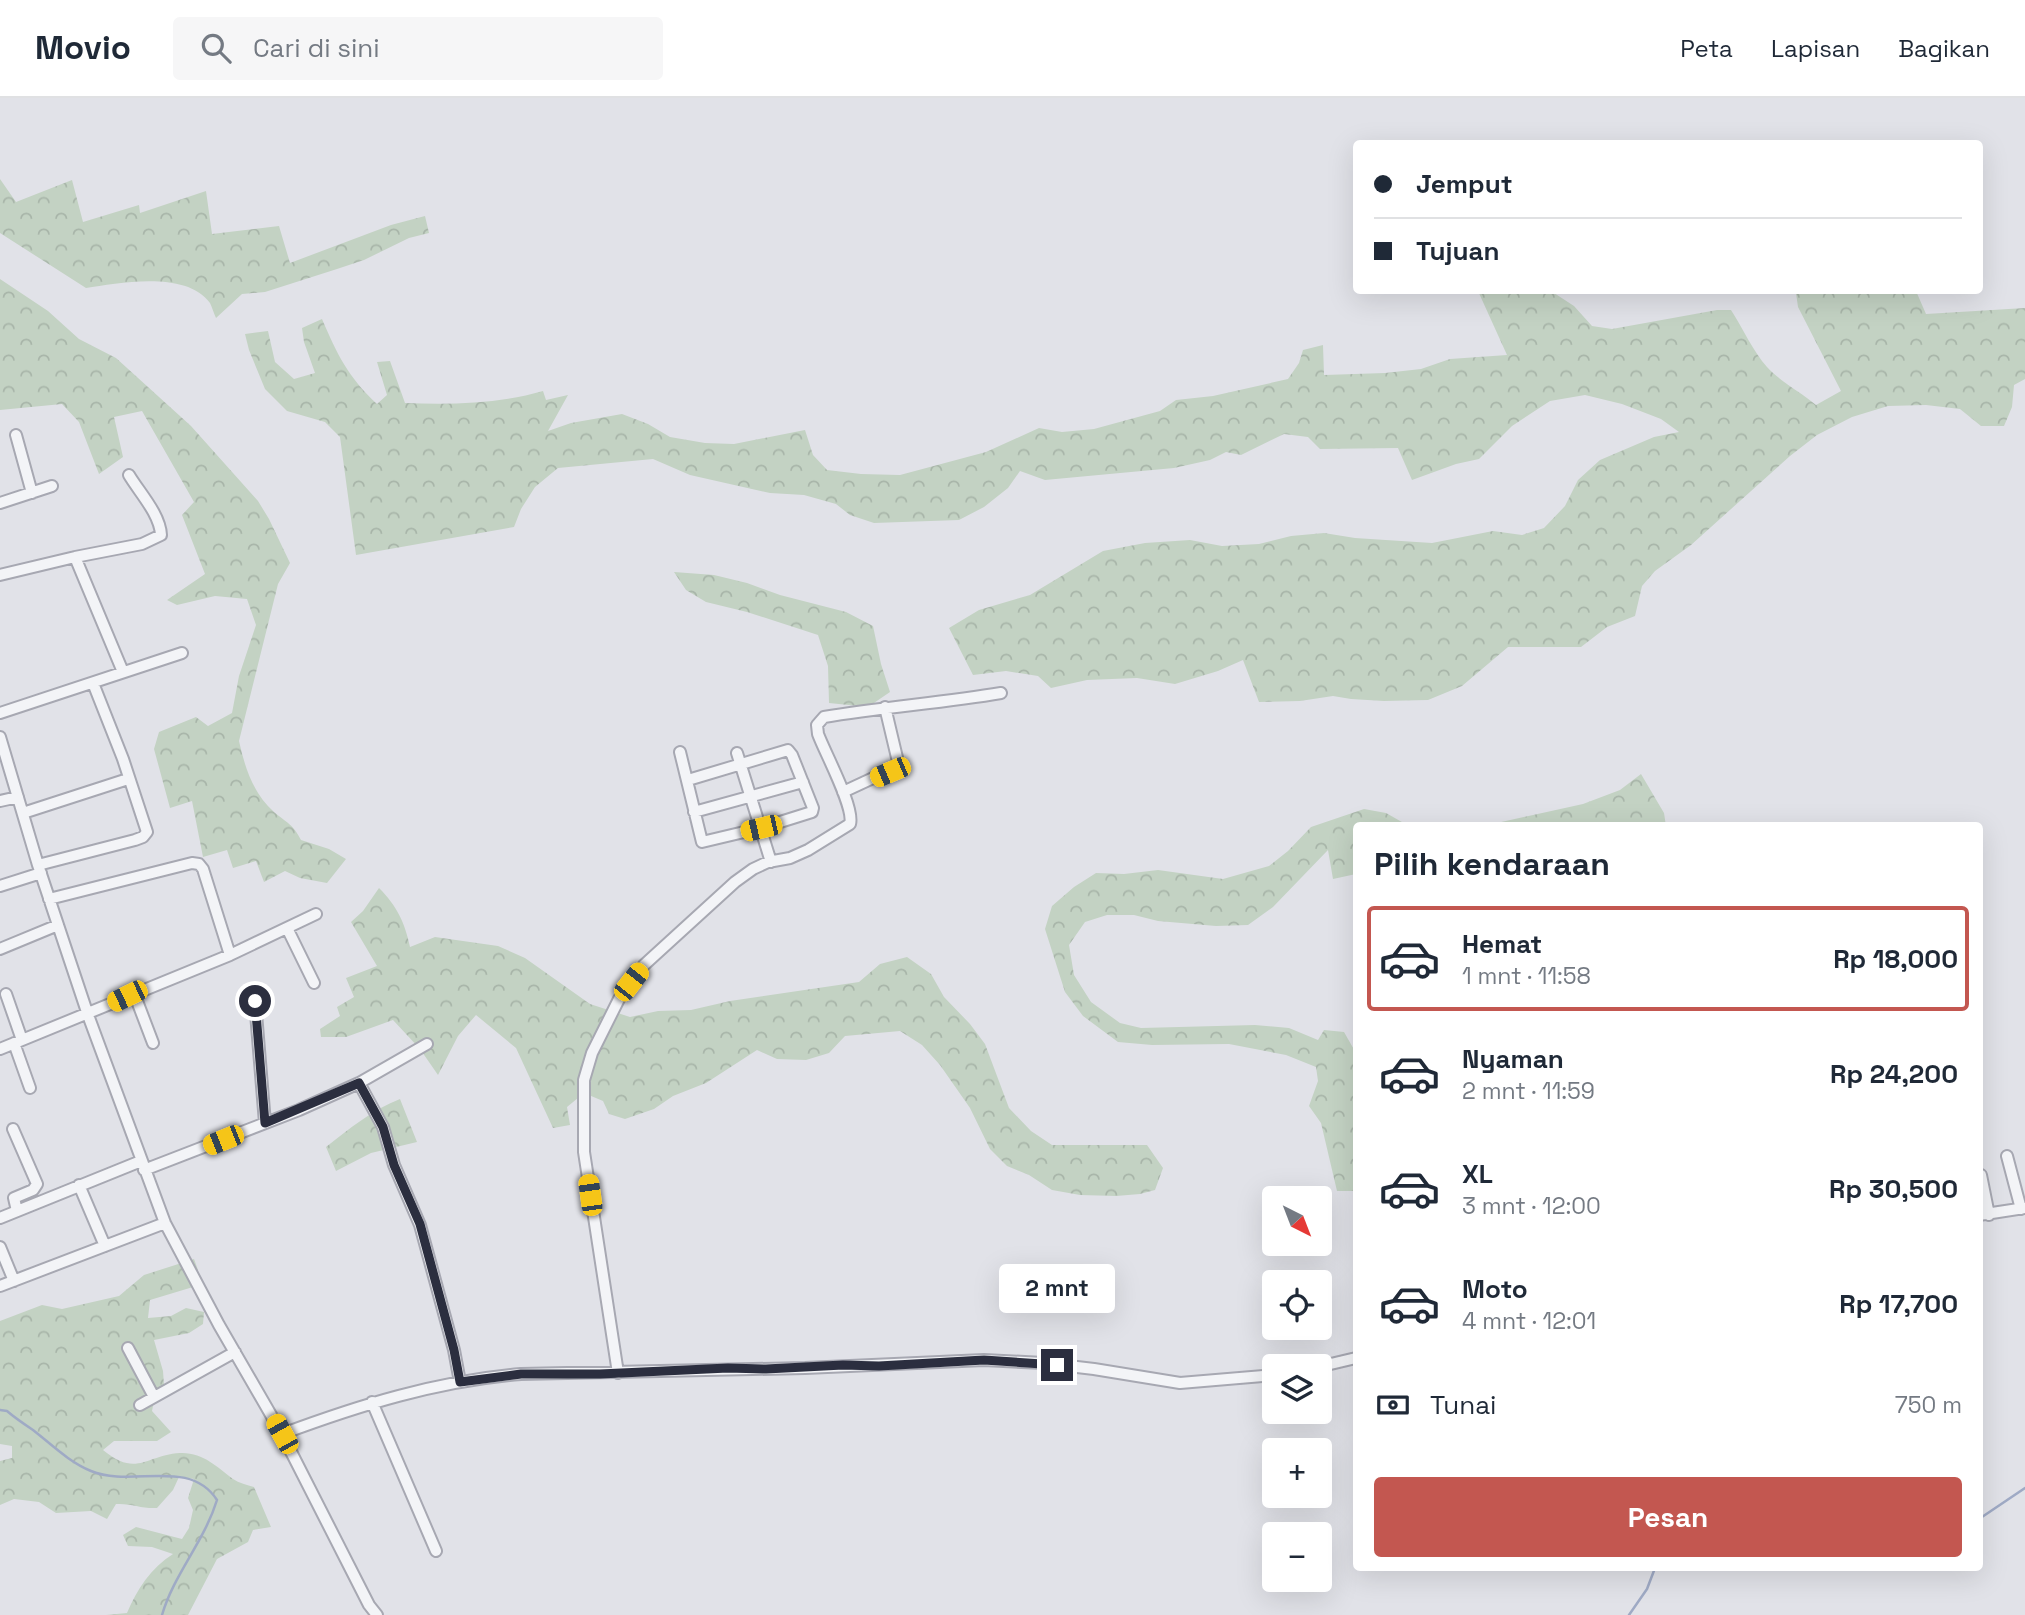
<!DOCTYPE html>
<html lang="id">
<meta charset="utf-8">
<style>
body{margin:0;font-family:"Space Grotesk",sans-serif;background:#f6f6f7;color:#1f2937;height:100vh;display:flex;flex-direction:column;font-size:26px;white-space:nowrap}
*{box-sizing:border-box;margin:0}
p{font-size:23px;color:#747a83}
.icon{flex:none;width:38px;height:38px;fill:none;stroke:currentColor;stroke-width:2;stroke-linecap:round;stroke-linejoin:round}
.map{position:relative;flex:1;overflow:hidden}
.panel{position:absolute;left:1353px;top:724px;width:630px;height:749px;display:flex;flex-direction:column;background:#fff;border-radius:7px;box-shadow:0 7px 28px #0002}
.panel>*{flex:none}
.guide{position:absolute;left:1353px;top:42px;width:630px;height:154px;border-radius:7px;box-shadow:0 7px 28px #0002;display:grid;align-content:center;height:154px;padding:0 21px;background:#fff}
.needle{width:46px;rotate:138deg}
.buttons{position:absolute;left:1262px;top:1088px;display:grid;gap:14px}
.buttons a{display:grid;place-items:center;width:70px;height:70px;border-radius:7px;background:#fff;box-shadow:0 7px 28px #0002;font-size:35px}
.end{position:absolute;width:32px;height:32px;margin:-16px;border:9px solid #2b2e3f;background:#fff;box-shadow:0 0 0 4px #fff}
.from{border-radius:50%}
.bubble{position:absolute;height:49px;border-radius:7px;background:#fff;box-shadow:0 7px 28px #0002;font-size:23px;font-weight:600;line-height:49px;text-align:center}
.car{position:absolute;width:21px;height:42px;margin:-21px -10px;border-radius:9px;box-shadow:0 0 5px 2px #0007;background:linear-gradient(#f5c518 24%,#345 0 40%,#f5c518 0 76%,#345 0 86%,#f5c518 0)}
.guide b{display:flex;align-items:center;gap:24px;height:66px;font-size:26px}
.guide b+b{border-top:2px solid #e0e1e3}
.guide i{width:18px;height:18px;background:#1f2937}
ul{padding:0;list-style:none}
li{display:flex;align-items:center;gap:21px;height:105px;margin:0 14px 10px;padding:0 7px;border:4px solid transparent;border-radius:7px}
li div{flex:1}
li b{display:block;font-size:26px}
li em{font-style:normal;font-weight:600}
li.on{border-color:#c35750}
li>.icon{width:63px;height:63px;stroke-width:1.5}
h2{padding:0 21px;font-size:32px;line-height:84px}
.pay{display:flex;align-items:center;gap:18px;height:77px;padding:0 21px;font-size:26px}
.pay p{margin-inline-start:auto}
.cta{display:flex;gap:14px;margin-top:auto;padding:14px 21px}
.cta a{flex:1;height:80px;border-radius:7px;background:#c35750;color:#fff;font-size:28px;font-weight:600;line-height:80px;text-align:center}
header{display:flex;align-items:center;gap:42px;box-sizing:border-box;height:98px;padding:0 35px;background:#fff;border-bottom:2px solid #e0e1e3}
header strong{font-size:33px}
nav{display:flex;gap:38px;margin-inline-start:auto;font-size:24px}
.search{width:490px;height:63px;background:#f6f6f7;display:flex;align-items:center;gap:18px;box-sizing:border-box;padding:0 24px;border-radius:7px;color:#747a83;font-size:26px}
.map>svg:first-child{display:block}
</style>
<header>
<strong>Movio</strong>
<div class="search"><svg class="icon" aria-label="search" viewBox="0 0 24 24"><circle cx="10" cy="10" r="6"/><path d="M15 15l6 6"/></svg>Cari di sini</div>
<nav><a>Peta</a><a>Lapisan</a><a>Bagikan</a></nav>
</header>
<div class="map">
<svg width="2025" height="1517" viewBox="0 0 2025 1517">
<defs>
<pattern id="forest-crowns" width="20" height="18" patternUnits="userSpaceOnUse" patternTransform="scale(1.75)"><rect width="20" height="18" fill="#c3d2c3"/><path d="M2 6a3 3 0 1 1 6 0M12 15a3 3 0 1 1 6 0" fill="none" stroke="#a8b5a9"/></pattern>
</defs>
<rect width="100%" height="100%" fill="#e1e2e8"/>
<!-- forest -->
<path fill="url(#forest-crowns)" d="M 0,81 L 16,104 L 72,82 L 83,124 L 139,107 L 140,115 L 206,93 L 212,136 L 279,128 L 290,165 L 391,127 L 425,118 L 429,135 L 409,140 L 364,162 L 337,171 L 265,194 L 242,196 L 216,220 C 214,216 212,209 210,205 C 186,172 119,185 86,190 L 0,135 Z
M 0,181 L 48,213 L 79,241 L 116,260 L 191,328 L 258,403 L 269,421 L 290,465 L 278,486 L 239,643 C 245,670 253,695 274,714 C 287,725 293,726 301,742 L 329,751 L 346,761 L 327,785 L 300,780 L 285,773 L 264,784 L 256,763 L 233,770 L 227,752 L 203,759 L 192,703 L 170,710 L 154,651 L 159,634 L 196,619 L 208,628 L 232,615 L 239,578 L 256,527 L 247,501 L 215,498 L 177,507 L 167,502 L 205,476 L 182,417 L 194,404 L 142,313 L 114,319 L 123,359 L 99,376 L 79,324 L 62,306 L 0,312 Z
M 1819,192 L 1916,193 L 1926,216 L 2025,210 L 2025,281 L 2014,287 L 2012,309 L 2004,328 L 1981,328 L 1960,311 L 1926,307 L 1888,308 L 1852,319 L 1817,337 L 1790,358 L 1691,447 L 1655,473 L 1642,488 L 1635,518 L 1607,529 L 1581,549 L 1508,549 L 1462,588 L 1428,602 L 1384,603 L 1351,601 L 1333,598 L 1300,603 L 1259,604 L 1243,562 L 1218,573 L 1175,586 L 1137,580 L 1087,582 L 1051,590 L 1038,578 L 1006,573 L 973,577 L 949,530 L 979,512 L 1030,497 L 1103,453 L 1145,445 L 1190,442 L 1222,448 L 1259,446 L 1291,438 L 1324,435 L 1355,440 L 1432,445 L 1493,433 L 1522,437 L 1544,430 L 1565,408 L 1578,382 L 1600,362 L 1654,339 L 1679,334 L 1661,321 L 1622,306 L 1585,297 L 1550,303 L 1512,328 L 1479,361 L 1456,366 L 1412,382 L 1398,350 L 1320,351 L 1308,339 L 1284,336 L 1241,357 L 1226,354 L 1210,362 L 1174,370 L 1045,382 L 1020,373 L 1008,390 L 984,409 L 959,422 L 874,425 L 850,417 L 836,406 L 804,397 L 770,395 L 690,377 L 653,361 L 558,370 L 535,389 L 521,411 L 514,429 L 356,457 L 340,339 L 325,324 L 287,313 L 265,291 L 249,252 L 245,236 L 268,233 L 275,264 L 294,281 L 315,275 L 304,244 L 302,230 L 322,221 C 337,256 348,279 377,306 L 387,297 L 377,264 L 390,263 L 405,305 C 450,307 499,306 543,293 L 546,302 L 568,297 L 548,333 L 571,325 L 622,316 L 648,326 L 670,339 L 705,345 L 734,346 L 805,332 L 813,357 L 827,372 L 861,376 L 900,377 L 986,354 L 1039,330 L 1062,334 L 1094,331 L 1160,313 L 1176,302 L 1213,298 L 1288,281 L 1299,265 L 1303,252 L 1323,247 L 1324,277 L 1385,275 L 1421,271 L 1450,261 L 1507,257 L 1478,193 L 1551,193 L 1574,208 L 1592,228 L 1612,231 L 1717,212 L 1731,212 C 1742,229 1754,255 1767,269 C 1782,285 1801,294 1816,307 L 1841,293 L 1798,209 L 1796,195 Z
M 674,474 L 714,477 L 747,485 L 780,497 L 846,514 L 873,528 L 881,566 L 890,594 L 868,609 L 829,605 L 828,568 L 818,537 L 747,514 L 706,504 L 686,492 Z
M 1641,676 L 1664,715 L 1666,728 L 1483,728 L 1583,706 L 1620,692 Z
M 1364,711 L 1386,715 L 1409,728 L 1356,728 L 1356,776 L 1333,781 L 1328,752 L 1273,809 L 1248,827 L 1216,828 L 1158,823 L 1134,817 L 1107,817 L 1085,824 L 1069,847 L 1074,877 L 1091,904 L 1120,925 L 1141,930 L 1255,927 L 1289,930 L 1318,942 L 1324,932 L 1344,934 L 1356,955 L 1356,1093 L 1337,1093 L 1321,1025 L 1309,1008 L 1318,983 L 1316,969 L 1286,957 L 1229,946 L 1152,947 L 1118,944 L 1083,918 L 1065,894 L 1045,831 L 1052,808 L 1074,789 L 1096,775 L 1124,776 L 1158,772 L 1223,781 L 1269,768 L 1288,753 L 1311,729 Z
M 379,790 C 397,808 405,825 410,849 L 435,839 L 498,848 L 525,860 L 590,906 L 630,919 L 658,913 L 691,912 L 730,903 L 859,884 L 880,866 L 907,859 L 931,876 L 944,899 L 970,926 L 985,946 L 1009,1010 L 1031,1033 L 1052,1047 L 1147,1047 L 1163,1070 L 1155,1092 L 1140,1096 L 1116,1098 L 1080,1097 L 1052,1092 L 1029,1077 L 1007,1068 L 990,1051 L 970,1010 L 940,967 L 922,947 L 900,933 L 845,938 L 829,955 L 806,962 L 777,961 L 757,952 L 706,985 L 673,998 L 654,1011 L 625,1021 L 609,1016 L 603,1003 L 584,995 L 567,1009 L 570,1027 L 553,1030 L 516,950 L 476,917 L 458,938 L 438,977 L 420,951 L 393,922 L 346,939 L 321,939 L 320,931 L 340,918 L 337,909 L 354,899 L 346,880 L 377,868 L 351,824 L 363,813 Z
M 400,1001 L 417,1044 L 371,1055 L 336,1073 L 326,1049 C 349,1031 372,1012 400,1001 Z
M 194,1161 L 198,1172 L 193,1189 L 150,1202 L 148,1220 L 171,1218 L 186,1210 L 204,1214 L 203,1226 L 189,1235 L 154,1242 L 163,1273 L 164,1287 L 155,1298 L 152,1313 L 171,1334 L 157,1343 L 114,1343 L 103,1352 C 137,1380 146,1357 180,1355 C 203,1354 217,1369 233,1381 C 239,1385 247,1387 254,1389 L 271,1429 L 253,1432 L 248,1444 L 217,1461 L 188,1517 L 106,1517 L 127,1515 C 137,1491 151,1470 173,1456 L 152,1449 L 128,1448 L 123,1437 L 136,1429 L 182,1441 L 189,1430 L 193,1412 L 188,1400 L 194,1381 L 179,1379 L 173,1392 L 157,1410 C 142,1411 131,1405 116,1406 L 107,1421 L 91,1413 L 56,1415 L 39,1404 L 14,1401 L 0,1407 L 0,1363 L 12,1360 L 12,1348 L 0,1346 L 0,1223 L 42,1207 L 62,1211 L 119,1198 L 144,1177 Z"/>
<g fill="none" stroke-linecap="round" stroke-linejoin="round">
<!-- stream -->
<path stroke="#9faac5" stroke-width="2.5" d="M 0,1312 L 7,1313 C 15,1320 24,1326 33,1332 C 51,1346 69,1364 91,1373 C 132,1390 189,1359 217,1402 C 204,1444 174,1476 162,1517
M 1979,1421 L 2025,1390
M 1629,1517 L 1647,1491 L 1655,1470"/>
<defs>
<path id="street" d="M 16,337 L 32,395
M 0,405 L 52,388
M 75,459 L 123,574
M 0,477 L 75,459 L 142,446 L 161,437 C 160,416 139,394 129,377
M 0,615 L 182,555
M 0,639 L 38,767 L 88,917 L 165,1125 L 219,1227 L 282,1336 L 369,1507 L 377,1517
M 680,654 L 702,744 L 761,730 L 812,714 L 813,710 L 792,657 L 788,652 L 688,682
M 737,655 L 771,764
M 843,694 L 899,668 L 885,609
M 0,703 L 18,699
M 694,714 L 803,684
M 23,715 L 128,681
M 38,767 L 135,742 L 143,739 L 147,734 L 123,661 L 93,585
M 0,788 L 41,775
M 49,801 L 192,765 L 199,766 L 203,771 L 230,857
M 287,830 L 314,885
M 0,851 L 58,827
M 134,895 L 153,945
M 6,896 L 22,942
M 255,903 L 265,1025
M 14,945 L 30,990
M 0,951 L 230,857 L 316,816
M 359,985 L 383,1029 L 394,1067 L 420,1127 L 454,1252 L 460,1284
M 13,1031 L 37,1086 L 33,1092 L 14,1100 L 17,1113
M 2007,1058 L 2021,1111
M 144,1072 L 299,1012 L 359,985 L 427,946
M 1981,1077 L 1989,1117
M 79,1087 L 105,1148
M 1979,1117 L 2025,1110
M 0,1120 L 141,1063
M 0,1149 L 14,1183
M 0,1188 L 165,1125
M 128,1250 L 154,1299
M 1318,1269 L 1356,1260
M 618,1275 L 584,1054 L 584,982 L 592,955 L 619,901 L 644,867 L 735,784 L 753,771 L 768,764 L 790,760 L 808,752 L 850,726 C 855,710 825,655 818,636 L 817,627 L 824,619 C 883,609 942,605 1001,595
M 372,1304 L 436,1453
M 140,1307 L 235,1254
M 282,1336 C 360,1307 437,1283 521,1276 L 805,1270 L 984,1262 L 1043,1265 L 1094,1271 L 1180,1285 L 1274,1277"/>
</defs>
<!-- street casing -->
<use href="#street" stroke="#a7a8b2" stroke-width="14"/>
<!-- street -->
<use href="#street" stroke="#f3f4f7" stroke-width="10"/>
</g>
<g fill="none" stroke-linecap="round" stroke-linejoin="round">
<!-- route -->
<path stroke="#2b2e3f" stroke-width="9" d="M 255,903 L 265,1025 L 359,985 L 383,1029 L 394,1067 L 420,1126 L 454,1252 L 460,1284 L 521,1276 L 600,1276 L 728,1270 L 766,1271 L 843,1267 L 879,1268 L 984,1262 L 1057,1267"/>
</g>
</svg>
<div class="buttons">
<a><svg class="needle" viewBox="-14 -14 28 28"><path d="M0-13l5 13h-10z" fill="#e53935"/><path d="M0 13l5-13h-10z" fill="#747a83"/></svg></a>
<a><svg class="icon" aria-label="locate" viewBox="0 0 24 24"><circle cx="12" cy="12" r="6"/><path d="M12 2v4M12 18v4M2 12h4M18 12h4"/></svg></a>
<a><svg class="icon" aria-label="layers" viewBox="0 0 24 24"><path d="M12 4l9 5-9 5-9-5zM3 14l9 5 9-5"/></svg></a>
<a>+</a>
<a>−</a>
</div>
<i class="end from" style="left:255px;top:903px"></i>
<i class="end" style="left:1057px;top:1267px"></i>
<div class="bubble" style="left:999px;top:1166px;width:116px">2 mnt</div>
<i class="car" style="left:890px;top:674px;rotate:247deg"></i>
<i class="car" style="left:761px;top:730px;rotate:257deg"></i>
<i class="car" style="left:631px;top:884px;rotate:38deg"></i>
<i class="car" style="left:127px;top:898px;rotate:244deg"></i>
<i class="car" style="left:223px;top:1042px;rotate:248deg"></i>
<i class="car" style="left:590px;top:1097px;rotate:352deg"></i>
<i class="car" style="left:282px;top:1336px;rotate:331deg"></i>
<div class="guide">
<b><i class="from"></i>Jemput</b>
<b><i></i>Tujuan</b>
</div>
<section class="panel">
<h2>Pilih kendaraan</h2>
<ul>
<li class="on"><svg class="icon" aria-label="car" viewBox="0 0 24 24"><path d="M5 17H2v-5l4-1 3-4h7l3 4 3 1v5h-3M9 17h6M6 11h13"/><circle cx="7" cy="17" r="2"/><circle cx="17" cy="17" r="2"/></svg><div><b>Hemat</b><p>1 mnt · 11:58</p></div><em>Rp 18,000</em></li>
<li><svg class="icon" aria-label="car" viewBox="0 0 24 24"><path d="M5 17H2v-5l4-1 3-4h7l3 4 3 1v5h-3M9 17h6M6 11h13"/><circle cx="7" cy="17" r="2"/><circle cx="17" cy="17" r="2"/></svg><div><b>Nyaman</b><p>2 mnt · 11:59</p></div><em>Rp 24,200</em></li>
<li><svg class="icon" aria-label="car" viewBox="0 0 24 24"><path d="M5 17H2v-5l4-1 3-4h7l3 4 3 1v5h-3M9 17h6M6 11h13"/><circle cx="7" cy="17" r="2"/><circle cx="17" cy="17" r="2"/></svg><div><b>XL</b><p>3 mnt · 12:00</p></div><em>Rp 30,500</em></li>
<li><svg class="icon" aria-label="car" viewBox="0 0 24 24"><path d="M5 17H2v-5l4-1 3-4h7l3 4 3 1v5h-3M9 17h6M6 11h13"/><circle cx="7" cy="17" r="2"/><circle cx="17" cy="17" r="2"/></svg><div><b>Moto</b><p>4 mnt · 12:01</p></div><em>Rp 17,700</em></li>
</ul>
<div class="pay"><svg class="icon" aria-label="cash" viewBox="0 0 24 24"><path d="M3 7h18v10H3z"/><circle cx="12" cy="12" r="2"/></svg>Tunai<p>750 m</p></div>
<div class="cta"><a>Pesan</a></div>
</section>
</div>
